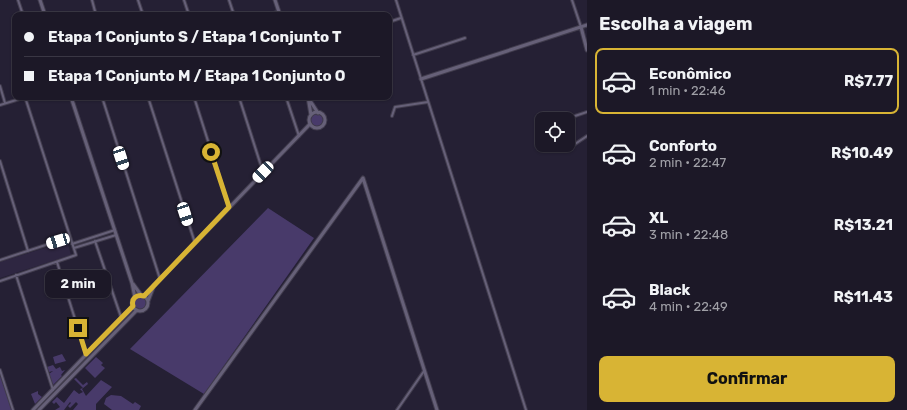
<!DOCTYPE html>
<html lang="pt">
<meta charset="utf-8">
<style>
body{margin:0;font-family:Rubik,sans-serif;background:#25212f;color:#f1f3f6;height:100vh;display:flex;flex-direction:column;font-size:15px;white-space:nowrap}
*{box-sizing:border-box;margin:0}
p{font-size:13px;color:#a0a0a7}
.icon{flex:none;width:22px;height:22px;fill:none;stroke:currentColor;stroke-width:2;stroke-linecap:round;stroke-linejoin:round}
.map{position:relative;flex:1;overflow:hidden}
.drawer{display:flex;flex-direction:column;background:#1c1827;width:320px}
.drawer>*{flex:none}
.hud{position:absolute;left:12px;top:12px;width:380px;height:88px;border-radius:8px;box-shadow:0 1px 3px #0004,0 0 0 1px #3a3744;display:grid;align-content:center;height:88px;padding:0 12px;background:#1c1827}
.buttons{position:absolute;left:535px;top:112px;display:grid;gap:8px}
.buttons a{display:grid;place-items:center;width:40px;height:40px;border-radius:8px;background:#1c1827;box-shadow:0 1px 3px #0004,0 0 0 1px #3a3744;font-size:20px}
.end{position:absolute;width:18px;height:18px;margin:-9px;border:5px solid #d8b434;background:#111;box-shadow:0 0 0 2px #111}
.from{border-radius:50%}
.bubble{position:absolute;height:28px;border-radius:8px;background:#1c1827;box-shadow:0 1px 3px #0004,0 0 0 1px #3a3744;font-size:13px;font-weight:700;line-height:28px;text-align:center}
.car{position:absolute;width:12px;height:24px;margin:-12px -6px;border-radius:5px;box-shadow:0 0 3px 1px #0007;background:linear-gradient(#fff 24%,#345 0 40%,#fff 0 76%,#345 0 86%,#fff 0)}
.hud b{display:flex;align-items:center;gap:14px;height:38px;font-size:15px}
.hud b+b{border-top:1px solid #3a3744}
.hud i{width:10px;height:10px;background:#f1f3f6}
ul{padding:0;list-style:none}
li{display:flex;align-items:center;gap:12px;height:66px;margin:0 8px 6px;padding:0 4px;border:2px solid transparent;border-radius:8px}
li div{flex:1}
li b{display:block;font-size:15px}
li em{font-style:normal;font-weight:700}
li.selected{border-color:#d8b434}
li>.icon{width:36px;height:36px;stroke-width:1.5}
h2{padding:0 12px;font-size:18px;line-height:48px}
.button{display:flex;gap:8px;margin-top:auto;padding:8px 12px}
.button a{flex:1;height:46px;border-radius:8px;background:#d8b434;color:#111;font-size:16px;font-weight:700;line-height:46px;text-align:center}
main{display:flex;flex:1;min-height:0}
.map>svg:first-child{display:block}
</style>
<main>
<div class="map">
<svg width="587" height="410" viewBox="0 0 587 410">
<rect width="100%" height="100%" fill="#252034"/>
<!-- built -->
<path fill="#2e2641" d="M 67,241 L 71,255 L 0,278 L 0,262 Z"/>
<!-- green -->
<path fill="#483a6a" d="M311 120a6 6 0 1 1 12 0a6 6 0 1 1-12 0Z
M 268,208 L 314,238 L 204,394 L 130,349 Z
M134 303a6 6 0 1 1 12 0a6 6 0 1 1-12 0Z
M 133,309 L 134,310 L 92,352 Z
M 62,354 L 66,361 L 55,364 L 53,357 Z
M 89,354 L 91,356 L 59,388 L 58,387 Z
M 96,357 L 103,363 L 101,365 L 105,368 L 95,378 L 85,368 Z
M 53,365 L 56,369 L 60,367 L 62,371 L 65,370 L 61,375 L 62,376 L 53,385 L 49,374 L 53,371 L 49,372 L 47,367 Z
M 0,375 L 12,410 L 0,410 Z
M 76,378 L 83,385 L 87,382 L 88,384 L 82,389 L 86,396 L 101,380 L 112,387 L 96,404 L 96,410 L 73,410 L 78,404 L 76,402 L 70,408 L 68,406 L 71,403 L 70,402 L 64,410 L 55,410 L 60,407 L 56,402 L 54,404 L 52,402 L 57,397 L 64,403 L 74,390 L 79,394 L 83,392 L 80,389 L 83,388 L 74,379 Z
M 38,391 L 38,394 L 42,397 L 35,404 L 31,394 Z
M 111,395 L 121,396 L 133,404 L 135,402 L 141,406 L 139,410 L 112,410 L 104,404 L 106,398 Z"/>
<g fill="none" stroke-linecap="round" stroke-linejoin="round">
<defs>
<path id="minor" d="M 18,0 L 23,15
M 92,0 L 96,15
M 138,0 L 143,15
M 184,0 L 189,15
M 229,0 L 234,15
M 396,0 L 526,410
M 572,0 L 581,27
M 389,22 L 401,18
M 413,55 L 465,38
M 0,86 L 5,103
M 102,97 L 160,279
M 148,97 L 195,243
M 194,97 L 229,207
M 239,97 L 263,172
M 286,97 L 299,136
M 0,105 L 26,97
M 392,116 L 395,107 L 428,102
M 566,119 L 587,112
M 575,144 L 587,136
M 0,161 L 28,251
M 95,241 L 121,317
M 72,244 L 115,230
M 74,248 L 116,235
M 0,260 L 70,237
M 57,262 L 86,354
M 16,275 L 53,390
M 0,281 L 76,255 L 25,97
M 0,370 L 13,410
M 397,410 L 424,371"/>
<path id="tertiary" d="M 40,0 L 45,15
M 275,0 L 280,15
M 269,15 L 279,12
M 581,27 L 587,50
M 421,79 L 587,25
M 71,97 L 132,283 L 135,298
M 308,97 L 311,115
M 309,99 L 318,113
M309 120a8 8 0 1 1 16 0a8 8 0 1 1-16 0Z
M 133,284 L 141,295
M132 303a8 8 0 1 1 16 0a8 8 0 1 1-16 0Z
M 144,296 L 310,124
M 148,301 L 153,288
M 33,410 L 133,306
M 39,410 L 137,310
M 195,410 L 363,178 L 437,410"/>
</defs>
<!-- minor casing -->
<use href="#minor" stroke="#413c4d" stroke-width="4"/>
<!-- tertiary casing -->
<use href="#tertiary" stroke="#413c4d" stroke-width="5"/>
<!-- minor -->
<use href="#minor" stroke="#666078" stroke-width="2"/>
<!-- tertiary -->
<use href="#tertiary" stroke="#666078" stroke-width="3"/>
</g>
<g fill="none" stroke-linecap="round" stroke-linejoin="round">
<!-- route -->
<path stroke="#d8b434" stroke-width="5" d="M 78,328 L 86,354 L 133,306 C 131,299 136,294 144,296 L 229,207 L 211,152"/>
</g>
</svg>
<div class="buttons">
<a><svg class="icon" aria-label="locate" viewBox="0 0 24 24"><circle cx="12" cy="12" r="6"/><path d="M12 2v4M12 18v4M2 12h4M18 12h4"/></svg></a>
</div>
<i class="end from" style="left:211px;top:152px"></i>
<i class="end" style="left:78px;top:328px"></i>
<div class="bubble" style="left:45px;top:270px;width:66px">2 min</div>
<i class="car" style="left:121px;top:158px;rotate:162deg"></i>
<i class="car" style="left:263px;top:172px;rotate:224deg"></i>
<i class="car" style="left:185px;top:214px;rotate:162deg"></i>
<i class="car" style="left:58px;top:241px;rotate:253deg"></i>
<div class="hud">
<b><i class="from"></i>Etapa 1 Conjunto S / Etapa 1 Conjunto T</b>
<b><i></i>Etapa 1 Conjunto M / Etapa 1 Conjunto O</b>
</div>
</div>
<section class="drawer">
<h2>Escolha a viagem</h2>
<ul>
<li class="selected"><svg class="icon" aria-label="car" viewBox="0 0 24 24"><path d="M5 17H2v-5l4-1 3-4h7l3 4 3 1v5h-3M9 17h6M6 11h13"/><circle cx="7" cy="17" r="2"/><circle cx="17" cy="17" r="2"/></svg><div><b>Econômico</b><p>1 min · 22:46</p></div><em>R$7.77</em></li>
<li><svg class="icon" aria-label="car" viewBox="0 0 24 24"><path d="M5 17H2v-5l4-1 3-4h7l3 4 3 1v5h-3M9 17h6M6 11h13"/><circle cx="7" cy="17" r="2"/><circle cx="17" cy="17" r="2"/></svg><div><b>Conforto</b><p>2 min · 22:47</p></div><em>R$10.49</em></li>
<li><svg class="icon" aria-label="car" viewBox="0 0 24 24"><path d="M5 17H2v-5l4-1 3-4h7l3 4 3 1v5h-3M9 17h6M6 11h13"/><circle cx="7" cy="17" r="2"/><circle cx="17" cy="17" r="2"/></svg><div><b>XL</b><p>3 min · 22:48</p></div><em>R$13.21</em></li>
<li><svg class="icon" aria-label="car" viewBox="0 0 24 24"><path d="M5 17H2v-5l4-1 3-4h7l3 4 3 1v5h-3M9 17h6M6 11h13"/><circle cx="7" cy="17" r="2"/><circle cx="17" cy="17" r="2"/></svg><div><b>Black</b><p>4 min · 22:49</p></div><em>R$11.43</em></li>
</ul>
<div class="button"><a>Confirmar</a></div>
</section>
</main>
